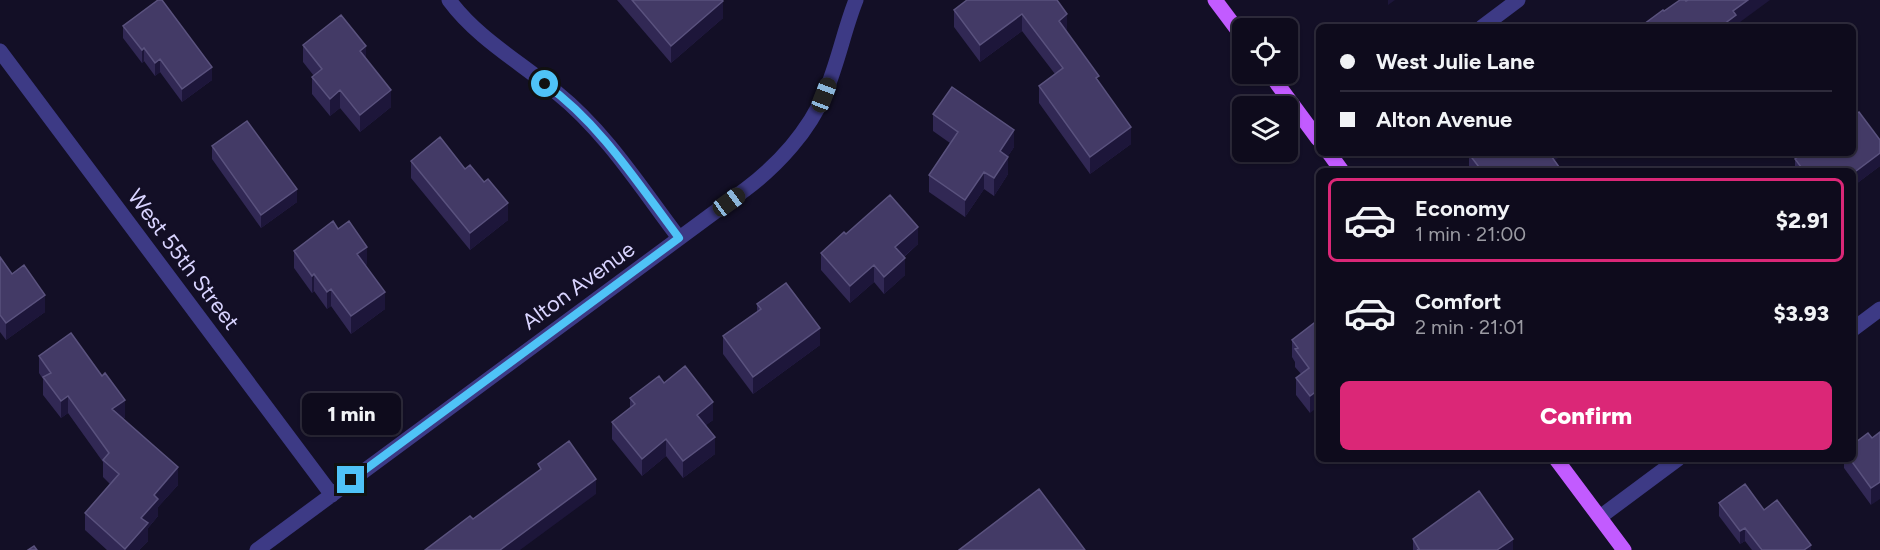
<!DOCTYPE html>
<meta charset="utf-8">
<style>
body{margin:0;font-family:Figtree,sans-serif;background:#171425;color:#f1f3f6;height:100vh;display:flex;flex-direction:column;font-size:22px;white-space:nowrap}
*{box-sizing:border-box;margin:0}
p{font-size:20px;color:#9b9ba3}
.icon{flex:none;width:33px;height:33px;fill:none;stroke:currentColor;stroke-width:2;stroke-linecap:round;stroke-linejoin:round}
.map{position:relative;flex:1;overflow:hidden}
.sheet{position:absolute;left:1316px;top:168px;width:540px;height:294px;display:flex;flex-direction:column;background:#0e0b1c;border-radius:9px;box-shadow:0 2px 4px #0004,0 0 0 2px #2e2b3b}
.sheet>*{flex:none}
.top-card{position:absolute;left:1316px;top:24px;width:540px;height:132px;border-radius:9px;box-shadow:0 2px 4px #0004,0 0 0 2px #2e2b3b;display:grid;align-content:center;height:132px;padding:0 24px;background:#0e0b1c}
.controls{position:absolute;left:1232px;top:18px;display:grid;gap:12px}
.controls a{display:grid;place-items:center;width:66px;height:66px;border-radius:9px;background:#0e0b1c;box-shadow:0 2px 4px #0004,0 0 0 2px #2e2b3b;font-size:30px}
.end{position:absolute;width:27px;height:27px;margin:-14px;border:8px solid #4fc3f7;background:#111;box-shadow:0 0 0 3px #111}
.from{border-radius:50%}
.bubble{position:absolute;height:42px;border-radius:9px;background:#0e0b1c;box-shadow:0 2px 4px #0004,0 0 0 2px #2e2b3b;font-size:20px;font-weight:800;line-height:42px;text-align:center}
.car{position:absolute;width:18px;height:36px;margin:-18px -9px;border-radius:8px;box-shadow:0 0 4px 2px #0007;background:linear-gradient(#222 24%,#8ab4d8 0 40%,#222 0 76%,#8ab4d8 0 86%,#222 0)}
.top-card b{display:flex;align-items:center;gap:21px;height:57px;font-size:22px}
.top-card b+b{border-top:2px solid #2e2b3b}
.top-card i{width:15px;height:15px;background:#f1f3f6}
ul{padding:10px 0 0;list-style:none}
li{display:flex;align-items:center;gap:18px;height:84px;margin:0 12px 9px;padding:0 12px;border:3px solid transparent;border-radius:9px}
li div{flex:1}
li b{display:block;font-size:22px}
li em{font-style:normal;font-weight:800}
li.current{border-color:#db2777}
li>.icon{width:54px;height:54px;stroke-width:1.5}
.cta{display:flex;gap:12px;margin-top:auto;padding:12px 24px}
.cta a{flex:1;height:69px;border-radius:9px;background:#db2777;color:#fff;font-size:24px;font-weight:800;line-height:69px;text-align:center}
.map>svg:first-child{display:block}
</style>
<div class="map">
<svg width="1880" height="550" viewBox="0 0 1880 550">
<rect width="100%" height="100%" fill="#130f26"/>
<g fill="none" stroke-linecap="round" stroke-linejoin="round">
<!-- street -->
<path stroke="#3d3a85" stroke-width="15" d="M 449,0 C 477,38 520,62 556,92 C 606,132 641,188 679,238
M 1482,27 L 1518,0
M 0,51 L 332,495
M 1852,330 L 1880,309
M 1600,517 L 1678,459
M 257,550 L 746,189 C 778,165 809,131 825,93 C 838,63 844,30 856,0"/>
<!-- primary -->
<path stroke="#c25bff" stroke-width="15" d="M 1215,0 L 1242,36
M 1270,74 L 1318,139
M 1329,153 L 1342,171
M 1556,459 L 1624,550"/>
</g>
<!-- wall -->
<path fill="#312854" d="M 617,0 L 722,0 L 723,18 L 671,63 Z
M 1057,0 L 1067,32 L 1099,82 L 1131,144 L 1090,174 L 1039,103 L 1039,86 L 1055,74 L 1022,31 L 980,62 L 954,27 L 954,10 Z
M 123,26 L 212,80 L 182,102 L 160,72 L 155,76 L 144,61 L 142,63 L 123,38 Z
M 303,45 L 366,58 L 391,107 L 360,132 L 340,108 L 330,116 L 312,94 L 312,77 L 314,76 L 303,62 Z
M 933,114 L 1014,147 L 1008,156 L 1008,174 L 994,196 L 984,189 L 965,217 L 929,192 L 929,175 L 950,143 L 933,131 Z
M 212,146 L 297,202 L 261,228 L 212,159 Z
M 1469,154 L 1555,161 L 1562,171 L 1470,171 L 1469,170 Z
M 1795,159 L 1880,166 L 1852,187 L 1852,171 L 1795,171 Z
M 411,161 L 508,220 L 470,250 L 411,178 Z
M 846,234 L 918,244 L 904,257 L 905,275 L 884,294 L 874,282 L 850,303 L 821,270 L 821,253 Z
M 294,251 L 367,264 L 365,265 L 385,309 L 351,334 L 331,306 L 327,309 L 314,291 L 312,293 L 294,268 Z
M 0,257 L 12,274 L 45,312 L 6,340 L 0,332 Z
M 757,304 L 820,345 L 753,394 L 723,354 L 723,336 L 757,312 Z
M 1318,320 L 1310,413 L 1296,395 L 1296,378 L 1301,374 L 1295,367 L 1295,362 L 1292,357 L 1292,340 Z
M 39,356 L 125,417 L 123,419 L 178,485 L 158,507 L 158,516 L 148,528 L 148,541 L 139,550 L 107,550 L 85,530 L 85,513 L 110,484 L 103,477 L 103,462 L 68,413 L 61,418 L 43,395 L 43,379 L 39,373 Z
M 664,383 L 713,420 L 706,425 L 715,454 L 683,478 L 666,456 L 642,476 L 612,439 L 612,422 L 630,408 L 630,398 Z
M 1872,438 L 1871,505 L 1844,468 L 1844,459 L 1852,459 Z
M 1719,503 L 1764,510 L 1811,550 L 1752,550 L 1745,541 L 1740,544 L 1719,516 Z
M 1413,539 L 1513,550 L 1413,550 Z"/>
<!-- shaded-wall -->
<path fill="#1d163a" d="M 1388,0 L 1395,0 L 1388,5 Z
M 1748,0 L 1770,0 L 1736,25 L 1736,27 L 1720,27 L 1733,11 Z
M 723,1 L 723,18 L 671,63 L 671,46 Z
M 1022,14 L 1022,31 L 980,62 L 980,45 Z
M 1067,14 L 1067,32 L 1059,38 L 1059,21 Z
M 366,46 L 366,63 L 360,51 Z
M 144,48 L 144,61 L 142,63 L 142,50 Z
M 160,59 L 160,72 L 155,76 L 155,63 Z
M 212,67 L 212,80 L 182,102 L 182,89 Z
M 340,90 L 340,108 L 330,116 L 330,99 Z
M 391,90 L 391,107 L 360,132 L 360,115 Z
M 1131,127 L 1131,144 L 1090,174 L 1090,157 Z
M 1014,130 L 1014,147 L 1000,168 L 1000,151 Z
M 1547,153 L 1565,153 L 1547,166 Z
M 1880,153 L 1880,166 L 1852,187 L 1852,174 Z
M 1008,157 L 1008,174 L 994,196 L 994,178 Z
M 984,172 L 984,189 L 965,217 L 965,200 Z
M 297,189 L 297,202 L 261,228 L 261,215 Z
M 508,203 L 508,220 L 470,250 L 470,233 Z
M 918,227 L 918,244 L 895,264 L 895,247 Z
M 367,247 L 367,264 L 357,271 L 357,254 Z
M 905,258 L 905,275 L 884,294 L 884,277 Z
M 874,265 L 874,282 L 850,303 L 850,286 Z
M 314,274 L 314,291 L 312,293 L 312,276 Z
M 331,289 L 331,306 L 327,309 L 327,292 Z
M 385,292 L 385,309 L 351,334 L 351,316 Z
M 45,295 L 45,312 L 6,340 L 6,323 Z
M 820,328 L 820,345 L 753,394 L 753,377 Z
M 1318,390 L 1318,407 L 1310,413 L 1310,396 Z
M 68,396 L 68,413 L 61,418 L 61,401 Z
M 125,400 L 125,417 L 112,426 L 112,409 Z
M 713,402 L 713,420 L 697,432 L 697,415 Z
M 715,437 L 715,454 L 683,478 L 683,461 Z
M 666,439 L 666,456 L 642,476 L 642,459 Z
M 178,467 L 178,485 L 158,507 L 158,516 L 148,528 L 148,541 L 139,550 L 125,550 L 141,518 L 154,495 Z
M 596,479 L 596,494 L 520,550 L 500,550 Z
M 1880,482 L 1880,499 L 1871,505 L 1871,488 Z
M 1745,528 L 1745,541 L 1740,544 L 1740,531 Z
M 1513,539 L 1513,550 L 1497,550 Z
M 1811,545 L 1811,550 L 1804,550 Z"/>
<!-- building -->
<path fill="#433a66" stroke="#5a527e" stroke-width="1.5" d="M 158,0 L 162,0 L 212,67 L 182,89 L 160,59 L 155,63 L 144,48 L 142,50 L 123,26 Z
M 632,0 L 722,0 L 723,1 L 671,46 Z
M 967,0 L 1057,0 L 1067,14 L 1059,21 L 1099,76 L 1096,78 L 1131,127 L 1090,157 L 1039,86 L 1063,68 L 1022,14 L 980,45 L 954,10 Z
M 1680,0 L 1685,0 L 1686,1 L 1688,0 L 1748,0 L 1733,11 L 1736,15 L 1720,27 L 1640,27 L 1663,10 L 1664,11 Z
M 341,15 L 366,46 L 360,51 L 391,90 L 360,115 L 340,90 L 330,99 L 312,77 L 322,69 L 303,45 Z
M 952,87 L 1014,130 L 1000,151 L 1008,157 L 994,178 L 984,172 L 965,200 L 929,175 L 958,132 L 933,114 Z
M 1859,112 L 1880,140 L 1880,153 L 1852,174 L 1852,171 L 1804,171 L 1795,159 L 1804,153 L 1852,153 L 1852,117 Z
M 247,121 L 297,189 L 261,215 L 212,146 Z
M 440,137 L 465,169 L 470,165 L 484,182 L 488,179 L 508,203 L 470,233 L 411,161 Z
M 1470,153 L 1549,153 L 1562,171 L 1482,171 L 1469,154 Z
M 890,195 L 918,227 L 895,247 L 905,258 L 884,277 L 874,265 L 850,286 L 821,253 L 844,232 L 846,234 Z
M 333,221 L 338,229 L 349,221 L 367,247 L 357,254 L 385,292 L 351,316 L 331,289 L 327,292 L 314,274 L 312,276 L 294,251 Z
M 0,257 L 12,274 L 24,265 L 45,295 L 6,323 L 0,315 Z
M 786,283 L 820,328 L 753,377 L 723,336 L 761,309 L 757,304 Z
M 1318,320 L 1318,390 L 1310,396 L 1296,378 L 1309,368 L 1295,349 L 1298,348 L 1292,340 Z
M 71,333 L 102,376 L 105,373 L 125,400 L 112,409 L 178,467 L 154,495 L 158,499 L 141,518 L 148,523 L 125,549 L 85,513 L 119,474 L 103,460 L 109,453 L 68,396 L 61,401 L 43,377 L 51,373 L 39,356 Z
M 685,366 L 713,402 L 697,415 L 715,437 L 683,461 L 666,439 L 642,459 L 612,422 L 635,404 L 630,398 L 659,376 L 664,383 Z
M 1880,432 L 1880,482 L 1871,488 L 1850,459 L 1852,459 L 1852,445 L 1868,433 L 1872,438 Z
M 569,441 L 596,479 L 500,550 L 425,550 L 470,516 L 473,519 L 541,469 L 538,464 Z
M 1745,484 L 1764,510 L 1777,500 L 1811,545 L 1804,550 L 1762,550 L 1745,528 L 1740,531 L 1719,503 Z
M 1039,489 L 1085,550 L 959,550 Z
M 1479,491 L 1513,539 L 1497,550 L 1417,550 L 1419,549 L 1413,539 Z
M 34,546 L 37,550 L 28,550 Z"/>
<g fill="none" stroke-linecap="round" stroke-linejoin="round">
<!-- route -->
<path stroke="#4fc3f7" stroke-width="8" d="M 351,480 L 679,238 C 639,185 600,123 545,84"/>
</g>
<g text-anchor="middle" stroke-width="4.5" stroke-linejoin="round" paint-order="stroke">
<!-- street labels -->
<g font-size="22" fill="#d9d4ff" stroke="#130f26">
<text transform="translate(184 259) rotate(53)" y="8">West 55th Street</text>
<text transform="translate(578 285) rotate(-36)" y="8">Alton Avenue</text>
</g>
</g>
</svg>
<div class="controls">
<a><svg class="icon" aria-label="locate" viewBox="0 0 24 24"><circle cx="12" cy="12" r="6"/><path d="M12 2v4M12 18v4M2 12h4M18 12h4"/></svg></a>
<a><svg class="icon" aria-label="layers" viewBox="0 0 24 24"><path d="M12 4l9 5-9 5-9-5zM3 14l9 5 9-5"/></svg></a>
</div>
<i class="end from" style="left:545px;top:84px"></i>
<i class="end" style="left:351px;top:480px"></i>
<div class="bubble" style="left:302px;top:393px;width:99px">1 min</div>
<i class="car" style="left:824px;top:95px;rotate:21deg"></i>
<i class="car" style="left:729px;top:202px;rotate:54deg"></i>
<div class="top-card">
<b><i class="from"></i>West Julie Lane</b>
<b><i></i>Alton Avenue</b>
</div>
<section class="sheet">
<ul>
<li class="current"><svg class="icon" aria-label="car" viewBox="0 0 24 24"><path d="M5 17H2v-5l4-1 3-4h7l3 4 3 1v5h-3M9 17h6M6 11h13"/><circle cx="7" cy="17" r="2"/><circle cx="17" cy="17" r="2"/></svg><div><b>Economy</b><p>1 min · 21:00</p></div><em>$2.91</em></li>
<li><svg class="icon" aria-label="car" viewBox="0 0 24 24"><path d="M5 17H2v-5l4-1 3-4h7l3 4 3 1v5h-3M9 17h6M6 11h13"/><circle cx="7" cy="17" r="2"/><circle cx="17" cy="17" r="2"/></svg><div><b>Comfort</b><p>2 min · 21:01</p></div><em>$3.93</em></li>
</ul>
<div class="cta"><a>Confirm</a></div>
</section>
</div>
